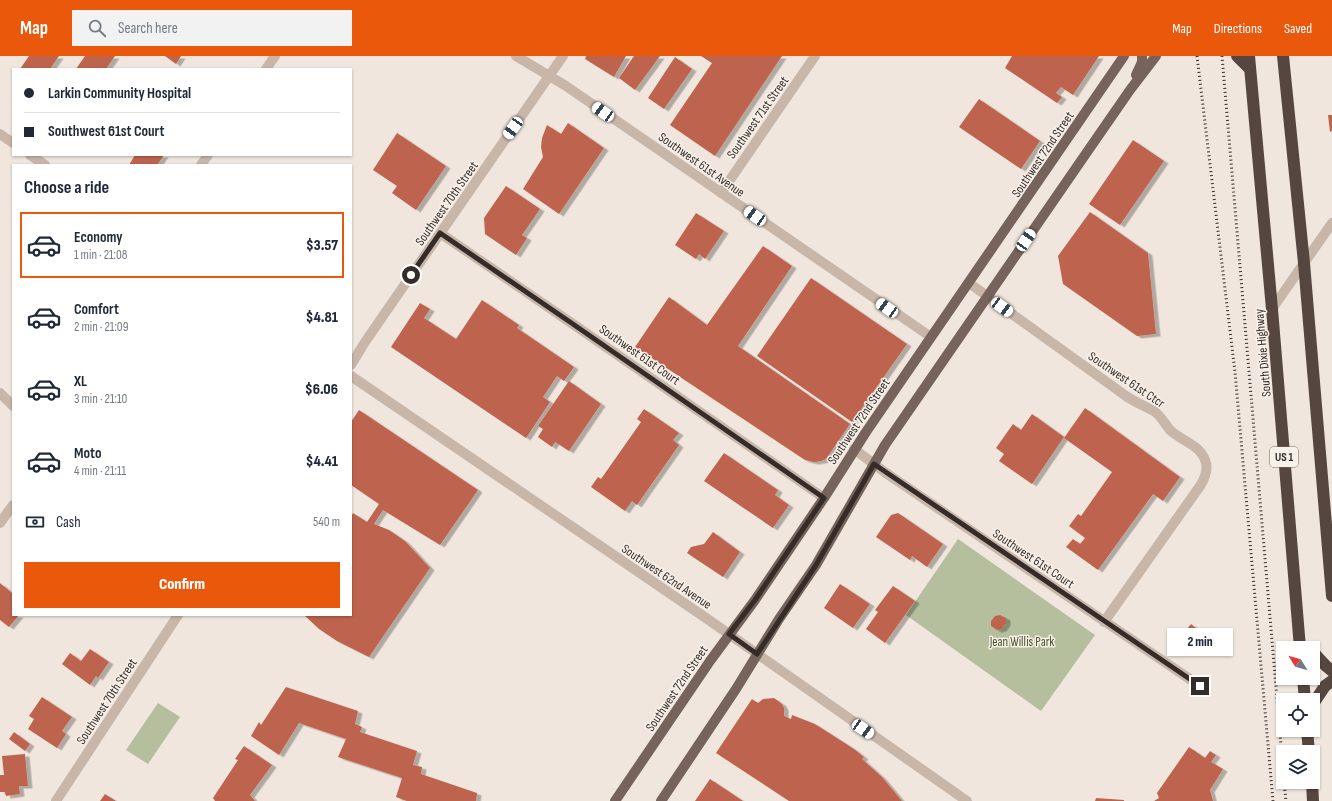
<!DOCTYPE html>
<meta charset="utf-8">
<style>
body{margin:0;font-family:"Sofia Sans Condensed",sans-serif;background:#f2f2f3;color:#1f2937;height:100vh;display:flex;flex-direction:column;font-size:15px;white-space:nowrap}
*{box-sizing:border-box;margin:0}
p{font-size:13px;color:#747a83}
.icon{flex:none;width:22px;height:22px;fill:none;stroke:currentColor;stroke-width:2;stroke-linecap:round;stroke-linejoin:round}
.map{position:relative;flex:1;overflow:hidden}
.panel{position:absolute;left:12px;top:108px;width:340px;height:452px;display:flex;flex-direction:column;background:#fff;border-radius:0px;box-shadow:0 1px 3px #0004}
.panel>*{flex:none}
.banner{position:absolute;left:12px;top:12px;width:340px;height:88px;border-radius:0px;box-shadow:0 1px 3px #0004;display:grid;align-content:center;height:88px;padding:0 12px;background:#fff}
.needle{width:26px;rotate:307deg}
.tools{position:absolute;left:1276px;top:585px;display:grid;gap:8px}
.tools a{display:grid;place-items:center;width:44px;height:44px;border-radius:0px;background:#fff;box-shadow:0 1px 3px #0004;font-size:20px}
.end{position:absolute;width:18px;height:18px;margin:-9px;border:5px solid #352c29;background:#fff;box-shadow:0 0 0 2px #fff}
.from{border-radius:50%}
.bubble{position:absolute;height:28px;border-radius:0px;background:#fff;box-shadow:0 1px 3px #0004;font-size:13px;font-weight:800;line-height:28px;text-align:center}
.car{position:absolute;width:12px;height:24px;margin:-12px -6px;border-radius:5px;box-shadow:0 0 3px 1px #0007;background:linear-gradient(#fff 24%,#345 0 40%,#fff 0 76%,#345 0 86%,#fff 0)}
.banner b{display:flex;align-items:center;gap:14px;height:38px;font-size:15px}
.banner b+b{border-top:1px solid #e0e1e3}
.banner i{width:10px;height:10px;background:#1f2937}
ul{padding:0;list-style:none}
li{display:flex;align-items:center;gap:12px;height:66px;margin:0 8px 6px;padding:0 4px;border:2px solid transparent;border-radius:0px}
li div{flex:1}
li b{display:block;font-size:15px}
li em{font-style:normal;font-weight:800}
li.current{border-color:#ea580c}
li>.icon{width:36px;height:36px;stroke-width:1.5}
h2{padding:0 12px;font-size:18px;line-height:48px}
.pay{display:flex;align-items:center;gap:10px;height:44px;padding:0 12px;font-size:15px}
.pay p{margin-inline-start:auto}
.cta{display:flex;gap:8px;margin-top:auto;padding:8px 12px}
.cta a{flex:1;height:46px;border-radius:0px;background:#ea580c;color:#fff;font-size:16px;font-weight:800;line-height:46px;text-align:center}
header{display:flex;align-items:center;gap:24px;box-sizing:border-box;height:56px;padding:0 20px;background:#ea580c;color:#fff}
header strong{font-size:19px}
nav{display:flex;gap:22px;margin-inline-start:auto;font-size:14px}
.search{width:280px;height:36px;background:#f2f2f3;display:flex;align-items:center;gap:10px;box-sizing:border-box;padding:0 14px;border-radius:0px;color:#747a83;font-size:15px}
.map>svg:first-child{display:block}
</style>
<header>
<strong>Map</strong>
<div class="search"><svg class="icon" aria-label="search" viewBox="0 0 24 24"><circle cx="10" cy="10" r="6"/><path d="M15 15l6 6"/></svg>Search here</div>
<nav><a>Map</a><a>Directions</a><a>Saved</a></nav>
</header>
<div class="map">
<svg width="1332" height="745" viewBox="0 0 1332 745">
<defs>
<filter id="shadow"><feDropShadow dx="4.5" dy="2.5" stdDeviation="0" flood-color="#0004"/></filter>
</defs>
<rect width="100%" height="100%" fill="#f0e6dd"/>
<!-- green -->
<path fill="#b5be9d" d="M 958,483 L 1095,579 L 1041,655 L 906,559 Z
M 158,647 L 180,661 L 148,708 L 126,694 Z"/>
<!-- building -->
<path fill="#be644d" filter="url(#shadow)" d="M 29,0 L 59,0 L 50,13 L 20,13 Z
M 85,0 L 115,0 L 106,13 L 76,13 Z
M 165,0 L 181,0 L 176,8 Z
M 586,0 L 626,0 L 614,21 L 585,3 Z
M 634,0 L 660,0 L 635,34 L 619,22 Z
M 701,0 L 782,0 L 715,100 L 670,69 L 712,7 Z
M 1012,0 L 1099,0 L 1073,39 L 1061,31 L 1056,37 L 1062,41 L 1057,47 L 1005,12 Z
M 675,1 L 692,13 L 664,53 L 648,42 Z
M 979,43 L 1040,85 L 1021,113 L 959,71 Z
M 1328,59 L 1332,59 L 1332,75 L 1330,76 Z
M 568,67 L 604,92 L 559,158 L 523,133 L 543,101 L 541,91 L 542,82 L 547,69 L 561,78 Z
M 397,77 L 446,110 L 416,154 L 392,137 L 397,130 L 373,114 Z
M 1133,84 L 1164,105 L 1120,169 L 1089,148 Z
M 135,99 L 164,99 L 157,109 L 129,109 Z
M 506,130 L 540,153 L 522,179 L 527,182 L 516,199 L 485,178 L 484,162 Z
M 1090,156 L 1148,197 L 1156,278 L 1137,280 L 1063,228 L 1058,200 Z
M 696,157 L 724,175 L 705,203 L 699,198 L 696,203 L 675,189 Z
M 763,190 L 792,210 L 738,290 L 850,368 L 826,403 L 821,405 L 814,406 L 805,404 L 635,291 L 669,241 L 707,269 Z
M 811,222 L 907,288 L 852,366 L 757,300 Z
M 482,244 L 519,269 L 517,272 L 574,311 L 564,325 L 557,320 L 543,341 L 550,346 L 526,382 L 391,291 L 420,247 L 430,253 L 424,262 L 456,283 Z
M 569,325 L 601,348 L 569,395 L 555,386 L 552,391 L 538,381 L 543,373 L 538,370 Z
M 1085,352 L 1180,421 L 1163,445 L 1153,438 L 1098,514 L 1066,491 L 1073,483 L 1080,488 L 1085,482 L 1069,470 L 1078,458 L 1081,460 L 1112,416 L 1064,382 Z
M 644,353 L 679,377 L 673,384 L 679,389 L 637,449 L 632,445 L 625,455 L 591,431 L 598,421 L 601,423 L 641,366 L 637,363 Z
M 359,354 L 478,434 L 440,489 L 383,454 L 379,460 L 374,468 L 389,474 L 405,485 L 430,512 L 369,601 L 337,585 L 319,573 L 304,559 L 351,559 L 351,461 L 353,457 L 367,466 L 379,448 L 351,429 L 351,366 Z
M 1032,358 L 1064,381 L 1032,428 L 999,405 L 1004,398 L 996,392 L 1013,368 L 1021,374 Z
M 724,397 L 778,434 L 775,439 L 789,449 L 773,472 L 704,425 Z
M 898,457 L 943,488 L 927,511 L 912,500 L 910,504 L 876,481 L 891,459 Z
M 713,476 L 740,496 L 723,521 L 687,497 L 691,491 L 704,488 Z
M 0,527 L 13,538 L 13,559 L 19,559 L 9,571 L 0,564 Z
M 840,528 L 870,548 L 853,572 L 824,552 Z
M 893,530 L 915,545 L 885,587 L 866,573 L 878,556 L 875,554 Z
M 1000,559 L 1006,562 L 1006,567 L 1002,573 L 997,574 L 991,570 L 991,565 L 995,560 Z
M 1191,568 L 1206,580 L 1195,595 L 1187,589 L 1191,584 L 1183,578 Z
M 90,593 L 109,606 L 98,622 L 96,620 L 90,629 L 62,608 L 70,597 L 81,605 Z
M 286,631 L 358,655 L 355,668 L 362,671 L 360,676 L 417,695 L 413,709 L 422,711 L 421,718 L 477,737 L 476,745 L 407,745 L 396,741 L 402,722 L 338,701 L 346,683 L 299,667 L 279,699 L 251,680 L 259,666 L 261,669 Z
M 42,641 L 72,661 L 62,675 L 66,678 L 57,692 L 28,673 L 34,663 L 29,660 Z
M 774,642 L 782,648 L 784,652 L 784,660 L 791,663 L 792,659 L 815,668 L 854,693 L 864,701 L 862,703 L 882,721 L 902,745 L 789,745 L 716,697 L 752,643 L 758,647 L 763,643 Z
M 14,676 L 30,688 L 25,695 L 9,683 Z
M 244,690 L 272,709 L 250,739 L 255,745 L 215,745 L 213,742 L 238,704 L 235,703 Z
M 1189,691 L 1205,702 L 1210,695 L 1216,699 L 1211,706 L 1223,713 L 1210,734 L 1213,745 L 1154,745 L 1159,742 L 1157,737 Z
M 25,698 L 28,730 L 19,730 L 20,738 L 6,740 L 5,736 L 0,736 L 0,719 L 4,719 L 2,700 Z
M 710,723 L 743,745 L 695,745 Z
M 105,738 L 116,745 L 100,745 Z
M 1096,742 L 1124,744 L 1124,745 L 1095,745 Z"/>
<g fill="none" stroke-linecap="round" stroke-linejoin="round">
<!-- minor -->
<path stroke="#c8b6a9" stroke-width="10" d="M 516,0 L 566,30 L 931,281
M 266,13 L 275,0
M 0,78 L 13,87
M 30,99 L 45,109
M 201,109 L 208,99
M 721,137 L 815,0
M 440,177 L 570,266 L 824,442
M 969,227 L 1126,340 C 1135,346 1144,350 1154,355 C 1161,360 1165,368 1170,374 C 1180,384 1200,389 1205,404 C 1209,413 1205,422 1200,430 L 1104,566
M 1272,253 L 1332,167
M 351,309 L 365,286 L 403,231 L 563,0
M 351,320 L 706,562 L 967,745
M 0,337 L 13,350
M 854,393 L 886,417 L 1200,630
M 0,467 L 13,449
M 56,745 L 178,559"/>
<!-- major -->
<path stroke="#76635b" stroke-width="10" d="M 1136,19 L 1142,6 L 1142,0
M 615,745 L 710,605 L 755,544 L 824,442 L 866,376 L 1124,0
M 661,745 L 736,633 L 779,563 L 816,509 L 885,389 L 1085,99 L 1130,34 L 1156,0"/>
<!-- highway -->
<path stroke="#564640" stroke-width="12" d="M 1237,0 L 1250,13
M 1249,0 L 1272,253 L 1300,592
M 1283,0 L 1304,207 L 1332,540
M 1313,596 L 1326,610 L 1332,615
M 1303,622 L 1305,644
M 1313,648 L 1325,630 L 1332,625
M 1307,674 L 1309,696
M 1312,726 L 1313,745"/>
<!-- rail -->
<path stroke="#352c29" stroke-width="3" stroke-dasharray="1 3" stroke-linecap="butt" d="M 1197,0 L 1235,316 L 1273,745
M 1222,0 L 1283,713
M 1284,726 L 1286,745"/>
</g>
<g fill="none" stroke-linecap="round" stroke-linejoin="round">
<!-- route -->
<path stroke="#352c29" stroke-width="5" d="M 411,219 L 440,177 L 570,266 L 824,442 L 755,544 L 729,578 L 757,598 L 816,509 L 874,408 L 1200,630"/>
</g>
<g text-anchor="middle" stroke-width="3" stroke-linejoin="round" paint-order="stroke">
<!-- shield labels -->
<rect fill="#f8f1e9" stroke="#706763" stroke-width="1" x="1270" y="391" width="28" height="20" rx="3"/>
<g font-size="12" font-weight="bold" fill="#352c29">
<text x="1284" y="405">US 1</text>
</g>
<!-- street labels -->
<g font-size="13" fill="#352c29" stroke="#f8f1e9">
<text transform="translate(757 61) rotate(-55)" y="5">Southwest 71st Street</text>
<text transform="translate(1042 98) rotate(-56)" y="5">Southwest 72nd Street</text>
<text transform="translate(702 108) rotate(35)" y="5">Southwest 61st Avenue</text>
<text transform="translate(446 147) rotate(-55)" y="5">Southwest 70th Street</text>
<text transform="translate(1262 297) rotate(-95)" y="5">South Dixie Highway</text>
<text transform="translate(640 298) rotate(35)" y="5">Southwest 61st Court</text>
<text transform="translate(1127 323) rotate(34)" y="5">Southwest 61st Ctcr</text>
<text transform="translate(858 365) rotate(-56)" y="5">Southwest 72nd Street</text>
<text transform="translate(1034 502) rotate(34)" y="5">Southwest 61st Court</text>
<text transform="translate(667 520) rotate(34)" y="5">Southwest 62nd Avenue</text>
<text transform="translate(676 632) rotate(-56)" y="5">Southwest 72nd Street</text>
<text transform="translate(106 645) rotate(-57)" y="5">Southwest 70th Street</text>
</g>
<!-- park labels -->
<g font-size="13" fill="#46522e" stroke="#f8f1e9">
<text x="1022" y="590">Jean Willis Park</text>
</g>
</g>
</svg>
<div class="tools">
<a><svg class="needle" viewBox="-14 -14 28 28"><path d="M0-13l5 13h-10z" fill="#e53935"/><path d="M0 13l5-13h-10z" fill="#747a83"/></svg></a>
<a><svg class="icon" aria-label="locate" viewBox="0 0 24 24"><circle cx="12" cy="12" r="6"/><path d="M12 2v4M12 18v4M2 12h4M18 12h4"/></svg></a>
<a><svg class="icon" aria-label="layers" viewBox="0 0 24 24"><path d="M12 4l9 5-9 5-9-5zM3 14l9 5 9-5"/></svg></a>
</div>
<i class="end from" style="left:411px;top:219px"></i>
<i class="end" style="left:1200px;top:630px"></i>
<div class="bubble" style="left:1167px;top:572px;width:66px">2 min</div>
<i class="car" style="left:603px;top:56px;rotate:305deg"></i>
<i class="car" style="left:513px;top:72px;rotate:215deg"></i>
<i class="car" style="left:755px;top:160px;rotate:305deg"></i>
<i class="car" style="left:1026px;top:184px;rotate:34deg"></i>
<i class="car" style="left:1002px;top:251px;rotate:126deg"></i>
<i class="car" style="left:887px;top:252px;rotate:305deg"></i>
<i class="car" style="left:863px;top:673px;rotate:125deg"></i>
<div class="banner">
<b><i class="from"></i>Larkin Community Hospital</b>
<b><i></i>Southwest 61st Court</b>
</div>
<section class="panel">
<h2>Choose a ride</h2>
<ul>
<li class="current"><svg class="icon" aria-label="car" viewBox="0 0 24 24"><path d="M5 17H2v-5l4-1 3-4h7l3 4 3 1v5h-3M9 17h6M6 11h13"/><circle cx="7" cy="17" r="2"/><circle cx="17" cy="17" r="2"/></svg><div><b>Economy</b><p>1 min · 21:08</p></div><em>$3.57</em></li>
<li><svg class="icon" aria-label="car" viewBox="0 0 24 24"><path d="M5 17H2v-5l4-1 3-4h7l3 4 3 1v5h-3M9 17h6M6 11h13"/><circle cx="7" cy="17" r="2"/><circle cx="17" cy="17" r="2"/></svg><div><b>Comfort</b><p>2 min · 21:09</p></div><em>$4.81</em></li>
<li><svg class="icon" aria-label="car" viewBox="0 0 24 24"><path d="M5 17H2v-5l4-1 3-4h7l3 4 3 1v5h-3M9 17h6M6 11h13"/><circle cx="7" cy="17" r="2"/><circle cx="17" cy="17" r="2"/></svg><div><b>XL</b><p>3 min · 21:10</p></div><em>$6.06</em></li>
<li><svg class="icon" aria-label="car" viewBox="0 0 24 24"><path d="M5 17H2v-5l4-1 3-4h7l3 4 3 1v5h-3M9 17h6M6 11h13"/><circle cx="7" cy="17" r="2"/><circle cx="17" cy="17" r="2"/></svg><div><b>Moto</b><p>4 min · 21:11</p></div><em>$4.41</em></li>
</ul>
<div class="pay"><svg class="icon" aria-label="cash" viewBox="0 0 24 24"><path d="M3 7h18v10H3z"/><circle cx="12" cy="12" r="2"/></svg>Cash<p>540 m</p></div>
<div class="cta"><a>Confirm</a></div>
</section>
</div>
